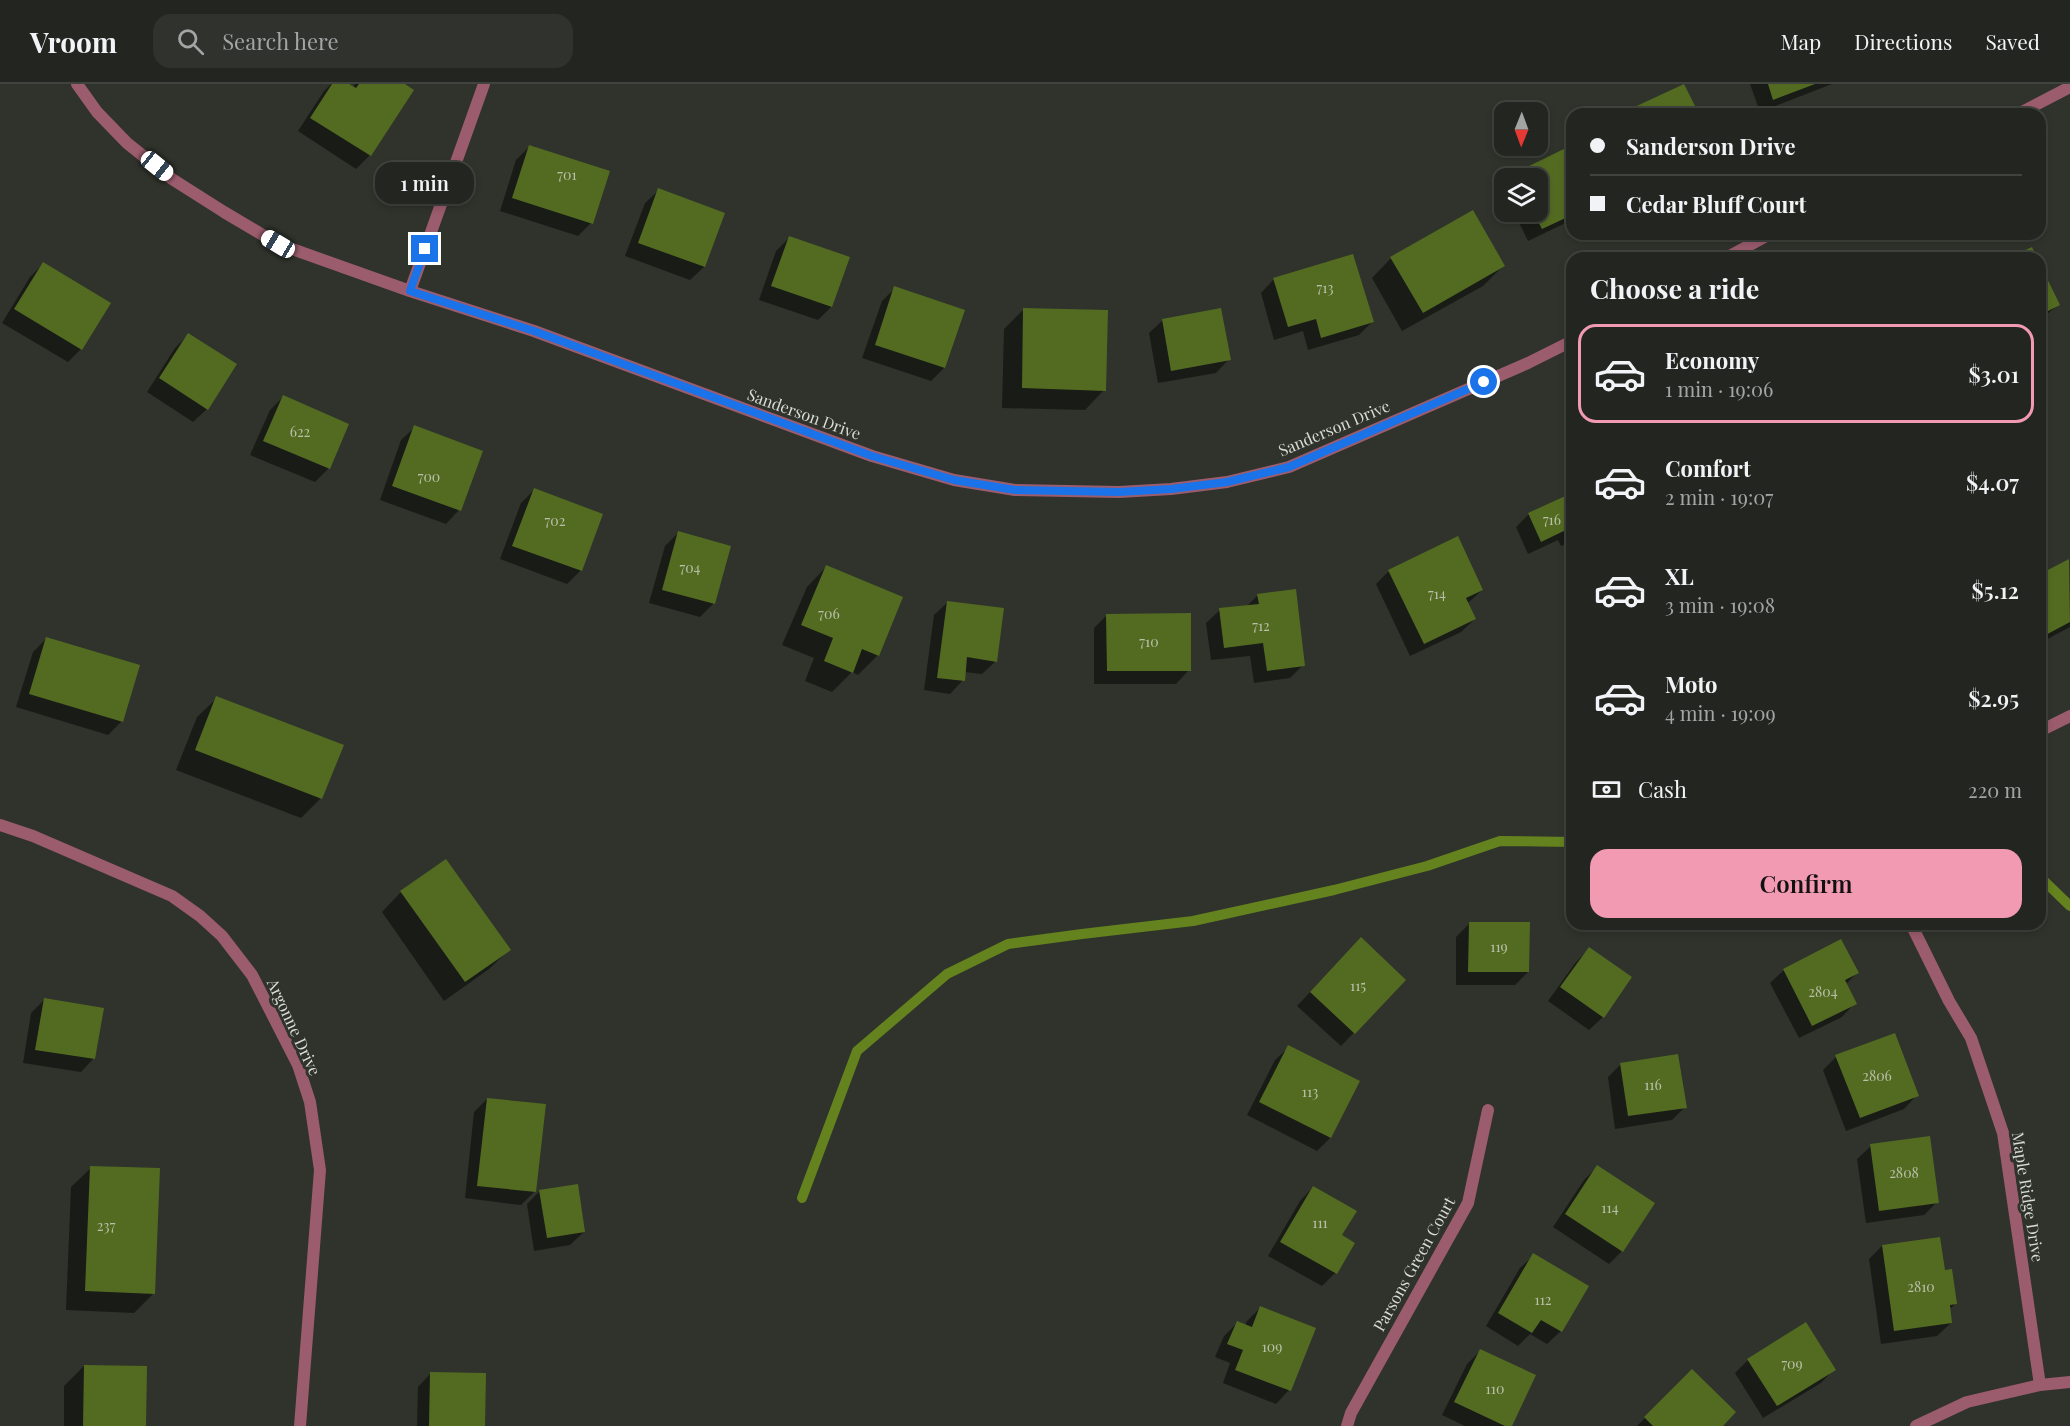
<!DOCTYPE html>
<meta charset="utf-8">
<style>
body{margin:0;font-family:"Playfair Display",serif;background:#2f322d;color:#f1f3f6;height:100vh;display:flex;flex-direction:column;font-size:22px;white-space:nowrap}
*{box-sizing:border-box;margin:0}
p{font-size:20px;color:#a3a5a5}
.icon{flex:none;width:33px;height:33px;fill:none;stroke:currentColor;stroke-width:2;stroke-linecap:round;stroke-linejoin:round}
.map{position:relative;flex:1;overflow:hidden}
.drawer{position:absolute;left:1566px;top:168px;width:480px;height:678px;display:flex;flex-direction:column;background:#232620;border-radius:18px;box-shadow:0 3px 9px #0003,0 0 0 2px #40433e}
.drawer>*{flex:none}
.guide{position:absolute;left:1566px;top:24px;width:480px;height:132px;border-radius:18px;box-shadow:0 3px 9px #0003,0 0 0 2px #40433e;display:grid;align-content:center;height:132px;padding:0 24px;background:#232620}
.needle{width:39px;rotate:181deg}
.buttons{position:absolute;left:1494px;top:18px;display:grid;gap:12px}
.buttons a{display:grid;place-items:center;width:54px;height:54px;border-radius:12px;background:#232620;box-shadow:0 3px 9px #0003,0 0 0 2px #40433e;font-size:30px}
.end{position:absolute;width:27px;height:27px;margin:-14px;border:8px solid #1a73e8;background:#fff;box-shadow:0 0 0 3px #fff}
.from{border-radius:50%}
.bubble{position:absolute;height:42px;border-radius:18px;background:#232620;box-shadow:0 3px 9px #0003,0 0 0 2px #40433e;font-size:20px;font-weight:600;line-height:42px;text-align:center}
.car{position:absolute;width:18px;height:36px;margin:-18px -9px;border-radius:8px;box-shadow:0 0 4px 2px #0007;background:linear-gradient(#fff 24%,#345 0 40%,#fff 0 76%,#345 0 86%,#fff 0)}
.guide b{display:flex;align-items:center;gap:21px;height:57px;font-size:22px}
.guide b+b{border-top:2px solid #40433e}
.guide i{width:15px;height:15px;background:#f1f3f6}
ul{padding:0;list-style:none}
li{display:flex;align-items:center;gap:18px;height:99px;margin:0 12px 9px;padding:0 12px;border:3px solid transparent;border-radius:18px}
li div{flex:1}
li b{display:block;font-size:22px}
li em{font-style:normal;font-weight:600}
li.selected{border-color:#f19ab2}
li>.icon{width:54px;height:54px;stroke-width:1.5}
h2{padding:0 24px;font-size:27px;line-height:72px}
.pay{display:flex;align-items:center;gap:15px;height:66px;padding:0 24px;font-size:22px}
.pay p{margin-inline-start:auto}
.cta{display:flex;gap:12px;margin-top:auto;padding:12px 24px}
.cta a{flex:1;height:69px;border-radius:18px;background:#f19ab2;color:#111;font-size:24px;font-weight:600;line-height:69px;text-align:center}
header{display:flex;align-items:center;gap:36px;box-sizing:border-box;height:84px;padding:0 30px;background:#232620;border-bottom:2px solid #40433e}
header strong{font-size:28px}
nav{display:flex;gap:33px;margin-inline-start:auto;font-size:21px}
.search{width:420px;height:54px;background:#2f322d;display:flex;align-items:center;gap:15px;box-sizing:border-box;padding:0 21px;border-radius:18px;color:#a3a5a5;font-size:22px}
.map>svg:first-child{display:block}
</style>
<header>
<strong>Vroom</strong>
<div class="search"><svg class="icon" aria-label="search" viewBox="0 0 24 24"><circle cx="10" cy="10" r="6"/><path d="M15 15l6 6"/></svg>Search here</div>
<nav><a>Map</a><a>Directions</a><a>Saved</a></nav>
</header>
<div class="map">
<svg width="2070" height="1342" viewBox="0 0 2070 1342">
<rect width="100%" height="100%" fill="#2f332b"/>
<!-- shadow -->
<path fill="#0007" d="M 331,0 L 347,0 L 353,4 L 355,0 L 402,0 L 412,6 L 369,72 L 356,85 L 298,47 L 324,7 Z
M 1750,0 L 1832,0 L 1760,28 Z
M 529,63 L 591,139 L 578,152 L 500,127 L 516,76 Z
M 1572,63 L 1572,136 L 1528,157 L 1514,128 L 1538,128 L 1538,94 L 1511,94 L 1516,90 Z
M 659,106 L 723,129 L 704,183 L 690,196 L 625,172 L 645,119 Z
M 790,153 L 831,223 L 818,236 L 759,216 L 776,167 Z
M 1391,174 L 1503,182 L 1483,202 L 1402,247 L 1372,194 Z
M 43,180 L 81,265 L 68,278 L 2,239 L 30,193 Z
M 2040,184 L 2058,221 L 2040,236 Z
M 1274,195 L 1372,238 L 1359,251 L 1308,266 L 1303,247 L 1274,256 L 1261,209 Z
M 895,204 L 944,284 L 931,297 L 862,274 L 882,217 Z
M 1024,225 L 1104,306 L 1085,326 L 1002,324 L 1004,245 Z
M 1163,236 L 1229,275 L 1216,289 L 1158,299 L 1149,249 Z
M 188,251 L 207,325 L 193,338 L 147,308 L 175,264 Z
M 283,313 L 347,340 L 328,385 L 315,398 L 250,371 L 270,326 Z
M 415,343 L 459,426 L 446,440 L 380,416 L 401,356 Z
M 534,406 L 581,486 L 567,500 L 500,475 L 521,419 Z
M 1572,410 L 1572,458 L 1561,462 L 1558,456 L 1528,470 L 1516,443 L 1529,430 Z
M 678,449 L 729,463 L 713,520 L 700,533 L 649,519 L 665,462 Z
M 2069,477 L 2070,543 L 2040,559 L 2040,492 Z
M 826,483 L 878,571 L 858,591 L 852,588 L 832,608 L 805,597 L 814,574 L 782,561 L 807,503 Z
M 1389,487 L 1482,506 L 1467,520 L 1475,535 L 1461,548 L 1410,572 L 1376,500 Z
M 1258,511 L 1303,581 L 1290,594 L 1254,599 L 1250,572 L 1211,576 L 1206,539 L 1220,526 L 1247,522 Z
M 948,518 L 996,577 L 982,590 L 964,588 L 963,596 L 950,610 L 924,606 L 934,531 Z
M 1107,531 L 1189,586 L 1176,600 L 1094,600 L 1094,544 Z
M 46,555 L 122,637 L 108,651 L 16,623 L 33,568 Z
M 217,614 L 321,714 L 301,734 L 176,686 L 197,633 Z
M 401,808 L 509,866 L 489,885 L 444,917 L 382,828 Z
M 1469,840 L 1528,888 L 1515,901 L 1456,901 L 1456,853 Z
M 1754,840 L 1764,840 L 1756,844 Z
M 1589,865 L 1630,894 L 1603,933 L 1589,946 L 1548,917 L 1576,878 Z
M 1348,868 L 1404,896 L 1341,962 L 1297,922 Z
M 1784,886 L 1857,889 L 1845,901 L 1855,919 L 1842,933 L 1799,954 L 1770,899 Z
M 44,916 L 94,974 L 81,988 L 23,979 L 31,929 Z
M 1289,963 L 1358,998 L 1330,1054 L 1317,1067 L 1247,1031 L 1275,976 Z
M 1836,973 L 1917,1011 L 1904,1025 L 1846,1047 L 1823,986 Z
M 1621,980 L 1685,1023 L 1672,1036 L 1615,1045 L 1608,993 Z
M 487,1015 L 535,1107 L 521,1121 L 465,1114 L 474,1028 Z
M 1871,1062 L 1937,1118 L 1924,1131 L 1866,1139 L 1857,1075 Z
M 1597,1083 L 1622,1167 L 1609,1180 L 1553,1143 L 1584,1096 Z
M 91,1084 L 154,1209 L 134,1229 L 66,1226 L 71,1103 Z
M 1313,1103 L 1340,1152 L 1335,1189 L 1322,1202 L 1268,1172 L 1300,1117 Z
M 540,1107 L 584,1148 L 570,1161 L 534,1167 L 527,1120 Z
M 1882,1162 L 1943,1188 L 1955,1220 L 1949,1226 L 1951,1239 L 1937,1252 L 1881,1260 L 1869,1175 Z
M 1534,1171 L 1587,1203 L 1561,1247 L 1547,1260 L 1530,1250 L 1518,1262 L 1486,1242 L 1520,1184 Z
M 1260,1224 L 1289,1306 L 1276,1320 L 1223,1299 L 1230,1279 L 1215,1273 L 1224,1252 L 1237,1239 L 1245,1242 L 1247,1237 Z
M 1480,1267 L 1510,1342 L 1465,1342 L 1442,1331 L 1467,1280 Z
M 1748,1276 L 1834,1285 L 1821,1299 L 1763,1334 L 1735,1289 Z
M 84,1282 L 145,1342 L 64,1342 L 64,1302 Z
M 1692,1287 L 1721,1342 L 1637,1342 Z
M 431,1289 L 484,1342 L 417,1342 L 418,1303 Z"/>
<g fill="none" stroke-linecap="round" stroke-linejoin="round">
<!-- stream -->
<path stroke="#64821e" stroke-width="10" d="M 2040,793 L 2070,822
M 802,1114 L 857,967 L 947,890 L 1008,860 L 1082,850 L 1193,837 L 1334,806 L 1427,782 L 1500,757 L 1572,758"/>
</g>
<!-- building -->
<path fill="#536b21" d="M 332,0 L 349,0 L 356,4 L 359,0 L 405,0 L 414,6 L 371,72 L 310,34 Z
M 1684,0 L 1699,30 L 1628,30 L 1626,27 Z
M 1768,0 L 1815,0 L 1773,16 Z
M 529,61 L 610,87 L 593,140 L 512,114 Z
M 1572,61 L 1572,131 L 1542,145 L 1533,128 L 1538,128 L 1538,94 L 1518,94 L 1515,89 Z
M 658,104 L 725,129 L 705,183 L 638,159 Z
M 1473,126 L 1505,182 L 1423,229 L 1390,173 Z
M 789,152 L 850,173 L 832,223 L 771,202 Z
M 2032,163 L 2037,174 L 2008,174 Z
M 1353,170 L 1374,238 L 1321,254 L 1316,235 L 1288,243 L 1273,194 Z
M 43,178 L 111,219 L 82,266 L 14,225 Z
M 2040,180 L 2060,221 L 2040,231 Z
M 894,202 L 965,226 L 945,284 L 875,261 Z
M 1023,224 L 1108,226 L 1106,307 L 1022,304 Z
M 1221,224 L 1231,276 L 1171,287 L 1162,235 Z
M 188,249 L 237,280 L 208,326 L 159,294 Z
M 283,311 L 349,340 L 330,385 L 263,357 Z
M 414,341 L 483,367 L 461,427 L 392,402 Z
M 534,404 L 603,430 L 582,487 L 512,462 Z
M 1572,409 L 1572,443 L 1541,458 L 1528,429 Z
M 678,447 L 731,462 L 715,520 L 662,506 Z
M 1458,452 L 1483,506 L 1466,514 L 1476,535 L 1424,560 L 1388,486 Z
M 2069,475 L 2070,538 L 2040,554 L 2040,490 Z
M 826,481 L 903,513 L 879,572 L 862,565 L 853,589 L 824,577 L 833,554 L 801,541 Z
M 1296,505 L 1305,582 L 1267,587 L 1263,559 L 1224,564 L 1219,524 L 1259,520 L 1257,510 Z
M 947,517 L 1004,524 L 997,578 L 967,573 L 965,597 L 937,594 Z
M 1191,529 L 1191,587 L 1107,587 L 1106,530 Z
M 46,553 L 140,581 L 123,638 L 29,610 Z
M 216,612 L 344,661 L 322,715 L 195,666 Z
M 446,775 L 511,866 L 465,898 L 400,807 Z
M 1469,838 L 1530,838 L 1529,888 L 1468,888 Z
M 1361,853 L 1406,896 L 1355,950 L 1310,908 Z
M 1841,855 L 1859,889 L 1845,896 L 1857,920 L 1812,942 L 1783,885 Z
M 1589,863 L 1632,893 L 1604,934 L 1560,903 Z
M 44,914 L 104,924 L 95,975 L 35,966 Z
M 1895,949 L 1919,1012 L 1860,1034 L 1835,971 Z
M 1288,961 L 1360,997 L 1331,1054 L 1259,1018 Z
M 1678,970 L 1687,1024 L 1628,1032 L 1620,979 Z
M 487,1014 L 546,1020 L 536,1108 L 477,1102 Z
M 1930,1052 L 1939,1119 L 1879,1127 L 1870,1060 Z
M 1597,1081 L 1655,1119 L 1623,1168 L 1565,1130 Z
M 90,1082 L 160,1084 L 155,1210 L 85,1207 Z
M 578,1100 L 585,1148 L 547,1154 L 539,1106 Z
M 1313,1102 L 1357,1127 L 1342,1151 L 1355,1159 L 1337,1190 L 1280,1158 Z
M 1940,1153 L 1945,1186 L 1952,1185 L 1957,1220 L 1950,1221 L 1952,1239 L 1894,1247 L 1882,1161 Z
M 1533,1169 L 1589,1202 L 1562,1248 L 1541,1236 L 1532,1249 L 1498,1229 Z
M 1260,1222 L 1316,1244 L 1291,1307 L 1235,1286 L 1243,1266 L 1227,1260 L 1237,1237 L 1252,1243 Z
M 1806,1238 L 1836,1286 L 1777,1322 L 1747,1275 Z
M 1480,1265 L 1536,1291 L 1512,1342 L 1505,1342 L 1454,1318 Z
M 84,1281 L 147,1282 L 146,1342 L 83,1342 Z
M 1692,1285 L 1736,1328 L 1723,1342 L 1653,1342 L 1644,1333 Z
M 430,1288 L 486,1289 L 485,1342 L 429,1342 Z"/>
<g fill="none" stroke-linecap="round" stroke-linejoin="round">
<!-- minor -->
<path stroke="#9b5c6e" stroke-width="12" d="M 77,0 L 97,28 L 127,59 L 172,95 L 224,128 L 278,160 L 410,207 L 534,247 L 872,372 L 954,396 L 1015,406 L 1119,408 L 1171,405 L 1227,398 L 1289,383 L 1528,279 L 1572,257
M 2018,30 L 2070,3
M 1726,174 L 1770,150
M 410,207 L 484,0
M 2040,647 L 2070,632
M 0,741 L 33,752 L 172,812 L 200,832 L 222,852 L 252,891 L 298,981 L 310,1018 L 320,1086 L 300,1342
M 1911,840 L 1949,917 L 1971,954 L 2003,1049 L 2040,1301
M 1347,1342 L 1351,1329 L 1468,1119 L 1488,1026
M 1916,1342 L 1967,1318 L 2040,1301 L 2070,1298"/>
</g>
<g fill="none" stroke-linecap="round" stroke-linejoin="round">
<!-- route -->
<path stroke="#1a73e8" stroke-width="8" d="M 425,165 L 410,207 L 534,247 L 872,372 L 954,396 L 1015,406 L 1119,408 L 1171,405 L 1227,398 L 1289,383 L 1484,298"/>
</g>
<g text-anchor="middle" stroke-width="6" stroke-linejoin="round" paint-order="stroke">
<!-- number labels -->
<g font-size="14" fill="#b8c0aa">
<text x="567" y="96">701</text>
<text x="1325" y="209">713</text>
<text x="300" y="353">622</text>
<text x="429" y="398">700</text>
<text x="1552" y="441">716</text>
<text x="555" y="442">702</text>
<text x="690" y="489">704</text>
<text x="1437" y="515">714</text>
<text x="829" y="535">706</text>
<text x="1261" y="547">712</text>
<text x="1149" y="563">710</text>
<text x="1499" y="868">119</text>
<text x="1358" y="907">115</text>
<text x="1823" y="913">2804</text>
<text x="1877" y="997">2806</text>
<text x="1653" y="1006">116</text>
<text x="1310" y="1013">113</text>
<text x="1904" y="1094">2808</text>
<text x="1610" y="1129">114</text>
<text x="1320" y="1144">111</text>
<text x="106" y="1147">237</text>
<text x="1921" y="1208">2810</text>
<text x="1543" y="1221">112</text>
<text x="1272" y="1268">109</text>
<text x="1792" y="1285">709</text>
<text x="1495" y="1310">110</text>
</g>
<!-- street labels -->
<g font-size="16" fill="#dadcd7" stroke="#2f332b">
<text transform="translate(804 330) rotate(20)" y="6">Sanderson Drive</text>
<text transform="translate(1334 344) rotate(-23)" y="6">Sanderson Drive</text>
<text transform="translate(294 943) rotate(65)" y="6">Argonne Drive</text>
<text transform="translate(2028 1113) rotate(81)" y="6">Maple Ridge Drive</text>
<text transform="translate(1414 1180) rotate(-61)" y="6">Parsons Green Court</text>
</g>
</g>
</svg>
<div class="buttons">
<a><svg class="needle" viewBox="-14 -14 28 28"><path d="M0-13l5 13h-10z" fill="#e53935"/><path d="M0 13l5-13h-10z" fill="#a3a5a5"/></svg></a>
<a><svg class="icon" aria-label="layers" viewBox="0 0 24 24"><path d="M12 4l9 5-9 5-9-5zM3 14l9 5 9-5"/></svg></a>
</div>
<i class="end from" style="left:1484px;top:298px"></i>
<i class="end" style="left:425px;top:165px"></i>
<div class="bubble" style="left:375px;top:78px;width:99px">1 min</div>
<i class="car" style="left:157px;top:82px;rotate:129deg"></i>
<i class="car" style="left:278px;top:160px;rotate:301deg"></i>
<div class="guide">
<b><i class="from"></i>Sanderson Drive</b>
<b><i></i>Cedar Bluff Court</b>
</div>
<section class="drawer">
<h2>Choose a ride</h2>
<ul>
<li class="selected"><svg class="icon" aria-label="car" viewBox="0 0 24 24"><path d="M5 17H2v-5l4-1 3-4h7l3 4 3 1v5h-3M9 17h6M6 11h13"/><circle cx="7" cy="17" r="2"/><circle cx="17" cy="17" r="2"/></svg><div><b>Economy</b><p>1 min · 19:06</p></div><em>$3.01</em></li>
<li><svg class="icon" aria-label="car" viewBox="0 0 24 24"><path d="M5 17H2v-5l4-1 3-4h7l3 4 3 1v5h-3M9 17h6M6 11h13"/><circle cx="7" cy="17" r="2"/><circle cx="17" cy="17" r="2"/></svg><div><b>Comfort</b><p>2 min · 19:07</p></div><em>$4.07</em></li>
<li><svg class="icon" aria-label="car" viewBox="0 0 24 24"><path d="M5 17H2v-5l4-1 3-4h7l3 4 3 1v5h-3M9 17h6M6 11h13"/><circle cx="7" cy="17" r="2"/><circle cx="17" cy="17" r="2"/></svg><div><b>XL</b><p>3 min · 19:08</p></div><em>$5.12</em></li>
<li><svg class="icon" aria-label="car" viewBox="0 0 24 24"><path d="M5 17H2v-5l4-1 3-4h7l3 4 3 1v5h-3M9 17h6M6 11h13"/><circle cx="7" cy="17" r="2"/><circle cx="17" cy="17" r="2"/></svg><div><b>Moto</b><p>4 min · 19:09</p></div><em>$2.95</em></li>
</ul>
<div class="pay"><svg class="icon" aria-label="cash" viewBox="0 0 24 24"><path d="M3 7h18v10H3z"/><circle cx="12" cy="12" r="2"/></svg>Cash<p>220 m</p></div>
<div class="cta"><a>Confirm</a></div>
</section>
</div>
